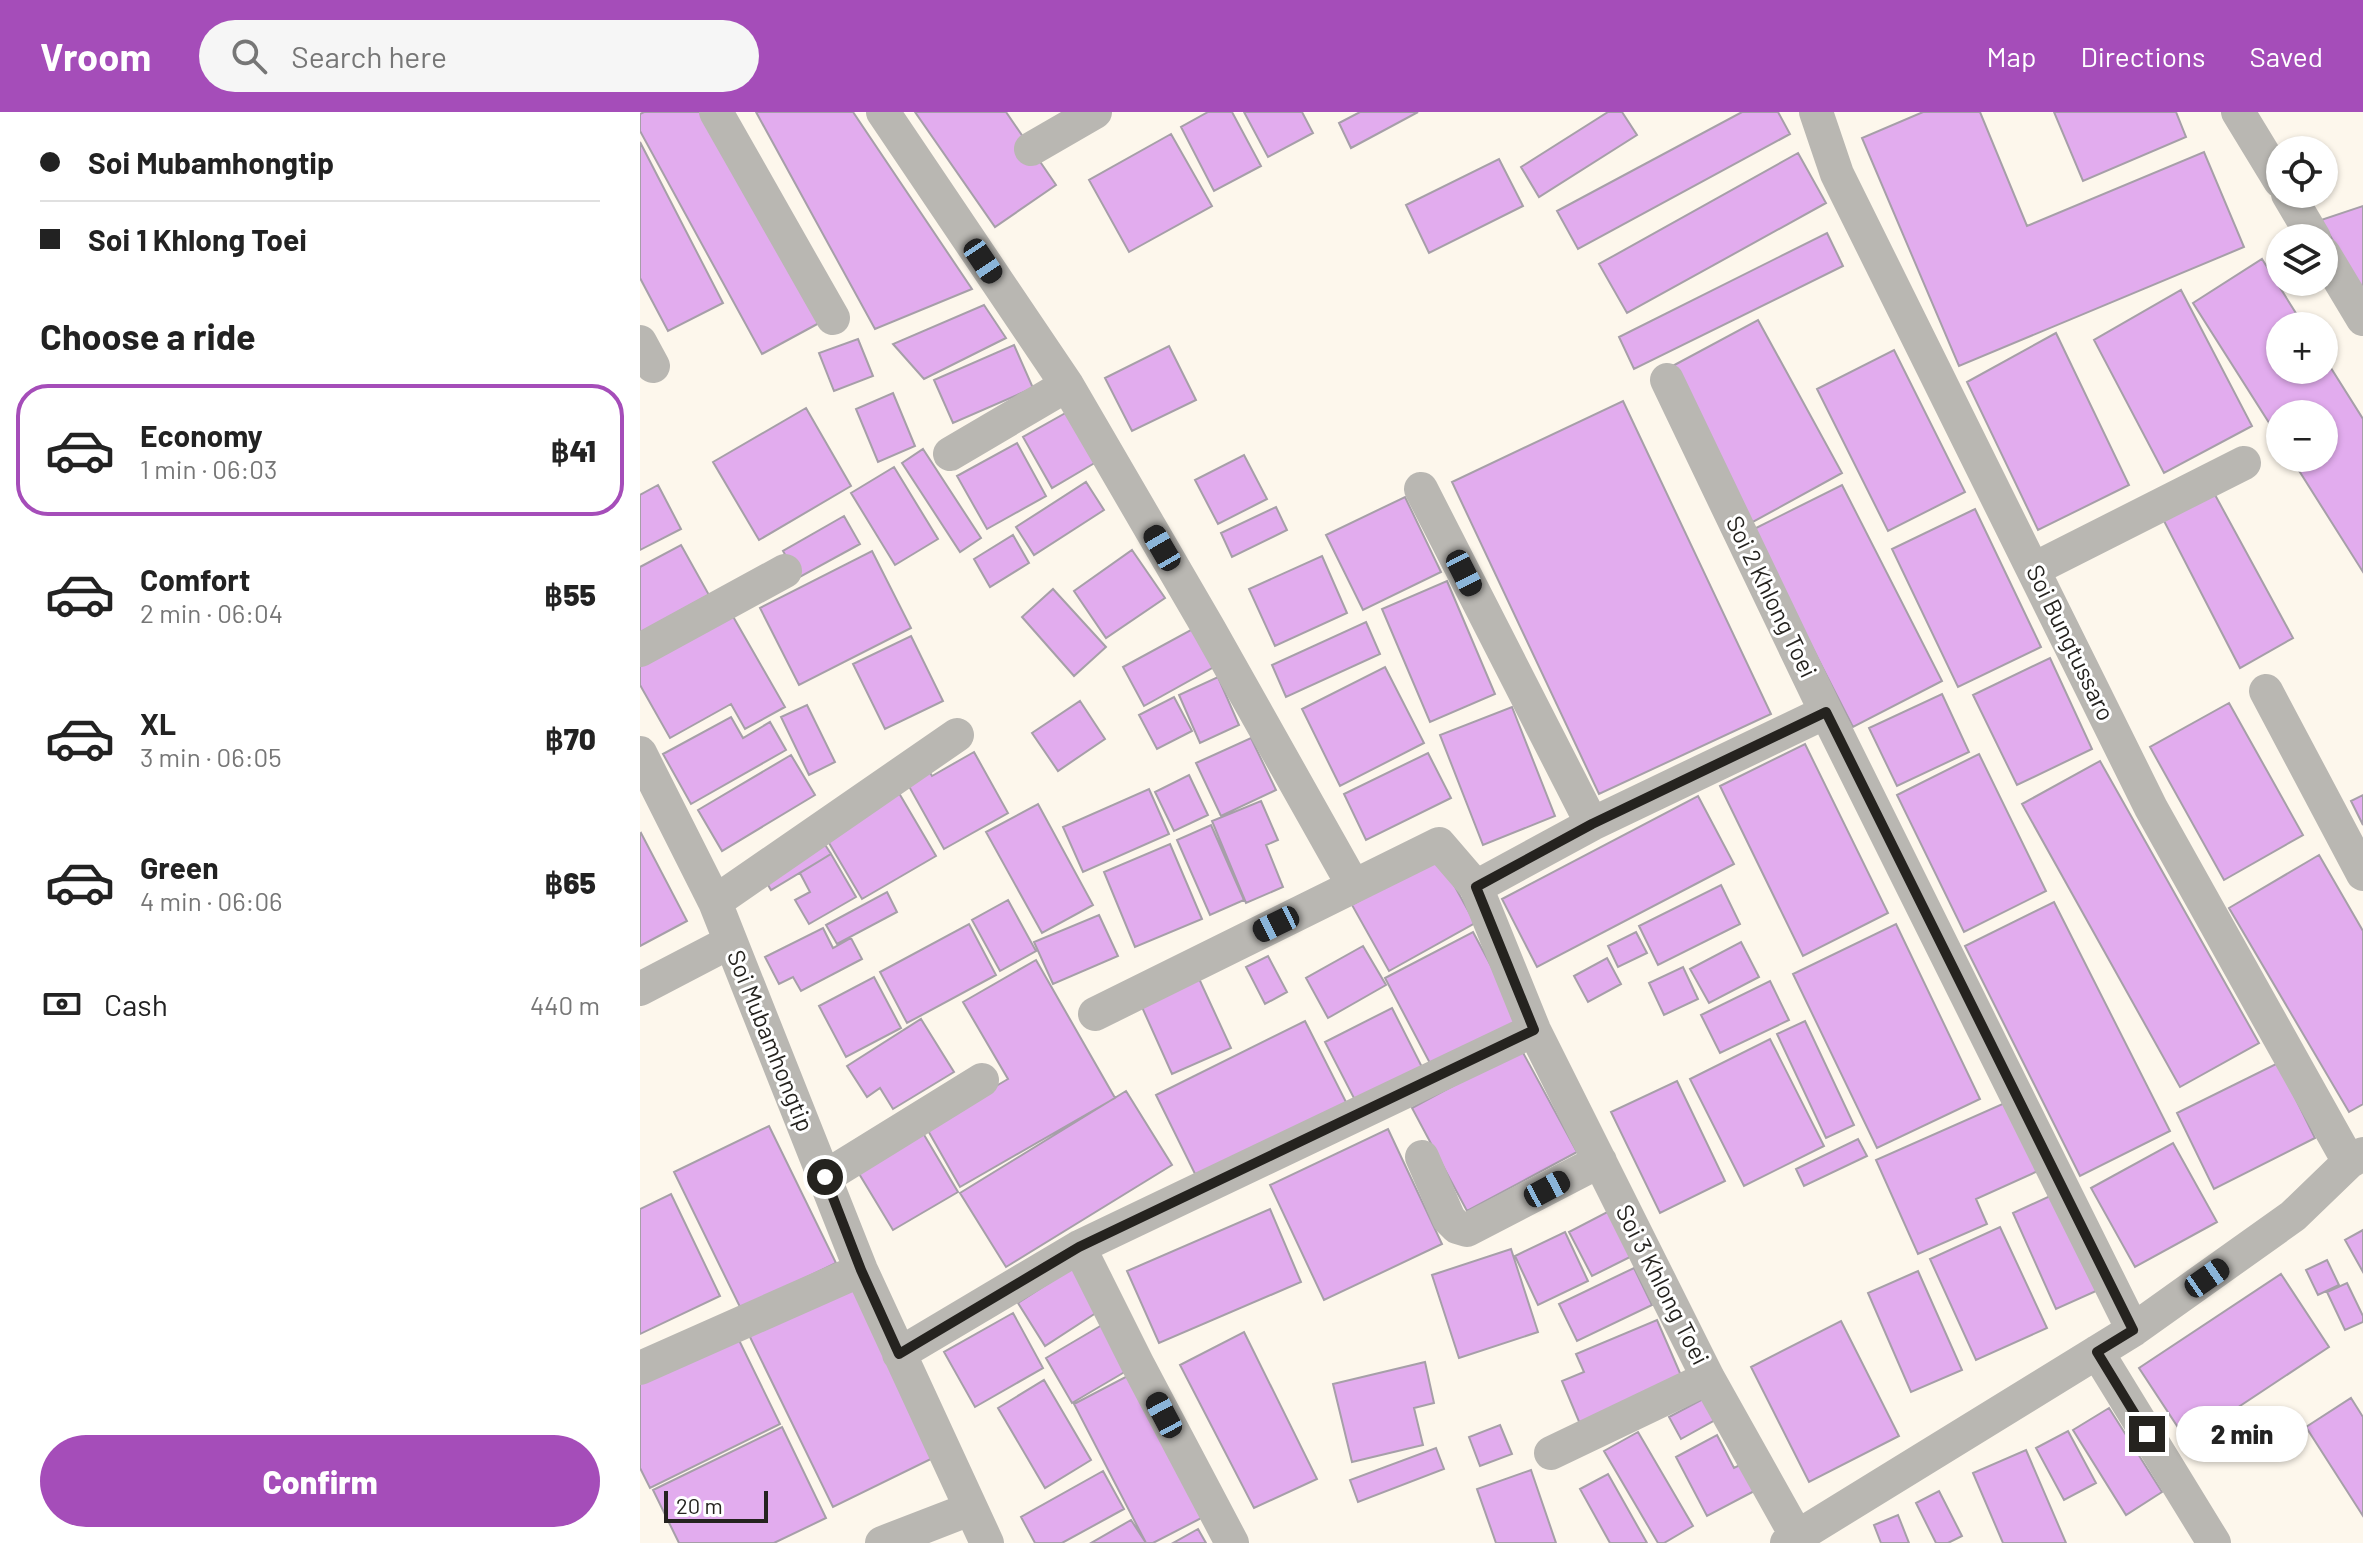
<!DOCTYPE html>
<meta charset="utf-8">
<style>
body{margin:0;font-family:Barlow,sans-serif;background:#f6f6f6;color:#222;height:100vh;display:flex;flex-direction:column;font-size:30px;white-space:nowrap}
*{box-sizing:border-box;margin:0}
p{font-size:26px;color:#767676}
.icon{flex:none;width:44px;height:44px;fill:none;stroke:currentColor;stroke-width:2;stroke-linecap:round;stroke-linejoin:round}
.map{position:relative;flex:1;overflow:hidden}
.side{display:flex;flex-direction:column;background:#fff;width:640px}
.side>*{flex:none}
.hud{display:grid;align-content:center;height:176px;padding:0 40px;background:#fff}
.fabs{position:absolute;left:1626px;top:24px;display:grid;gap:16px}
.fabs a{display:grid;place-items:center;width:72px;height:72px;border-radius:50%;background:#fff;box-shadow:0 2px 6px #0004;font-size:40px}
.scale{position:absolute;left:24px;bottom:20px;width:104px;box-sizing:border-box;padding-left:8px;border:4px solid #25231f;border-top:0;font-size:22px;line-height:28px;white-space:nowrap;color:#25231f;-webkit-text-stroke:6px #fff;paint-order:stroke}
.end{position:absolute;width:36px;height:36px;margin:-18px;border:10px solid #25231f;background:#fff;box-shadow:0 0 0 4px #fff}
.from{border-radius:50%}
.bubble{position:absolute;height:56px;border-radius:28px;background:#fff;box-shadow:0 2px 6px #0004;font-size:26px;font-weight:800;line-height:56px;text-align:center}
.car{position:absolute;width:24px;height:48px;margin:-24px -12px;border-radius:10px;box-shadow:0 0 6px 2px #0007;background:linear-gradient(#222 24%,#8ab4d8 0 40%,#222 0 76%,#8ab4d8 0 86%,#222 0)}
.hud b{display:flex;align-items:center;gap:28px;height:76px;font-size:30px}
.hud b+b{border-top:2px solid #e0e0e0}
.hud i{width:20px;height:20px;background:#222}
ul{padding:0;list-style:none}
li{display:flex;align-items:center;gap:24px;height:132px;margin:0 16px 12px;padding:0 24px;border:4px solid transparent;border-radius:32px}
li div{flex:1}
li b{display:block;font-size:30px}
li em{font-style:normal;font-weight:800}
li.active{border-color:#a54db9}
li>.icon{width:72px;height:72px;stroke-width:1.5}
h2{padding:0 40px;font-size:36px;line-height:96px}
.pay{display:flex;align-items:center;gap:20px;height:88px;padding:0 40px;font-size:30px}
.pay p{margin-inline-start:auto}
.cta{display:flex;gap:16px;margin-top:auto;padding:16px 40px}
.cta a{flex:1;height:92px;border-radius:48px;background:#a54db9;color:#fff;font-size:32px;font-weight:800;line-height:92px;text-align:center}
header{display:flex;align-items:center;gap:48px;box-sizing:border-box;height:112px;padding:0 40px;background:#a54db9;color:#fff}
header strong{font-size:38px}
nav{display:flex;gap:44px;margin-inline-start:auto;font-size:28px}
.search{width:560px;height:72px;background:#f6f6f6;display:flex;align-items:center;gap:20px;box-sizing:border-box;padding:0 28px;border-radius:44px;color:#767676;font-size:30px}
main{display:flex;flex:1;min-height:0}
.map>svg:first-child{display:block}
</style>
<header>
<strong>Vroom</strong>
<div class="search"><svg class="icon" aria-label="search" viewBox="0 0 24 24"><circle cx="10" cy="10" r="6"/><path d="M15 15l6 6"/></svg>Search here</div>
<nav><a>Map</a><a>Directions</a><a>Saved</a></nav>
</header>
<main>
<section class="side">
<div class="hud">
<b><i class="from"></i>Soi Mubamhongtip</b>
<b><i></i>Soi 1 Khlong Toei</b>
</div>
<h2>Choose a ride</h2>
<ul>
<li class="active"><svg class="icon" aria-label="car" viewBox="0 0 24 24"><path d="M5 17H2v-5l4-1 3-4h7l3 4 3 1v5h-3M9 17h6M6 11h13"/><circle cx="7" cy="17" r="2"/><circle cx="17" cy="17" r="2"/></svg><div><b>Economy</b><p>1 min · 06:03</p></div><em>฿41</em></li>
<li><svg class="icon" aria-label="car" viewBox="0 0 24 24"><path d="M5 17H2v-5l4-1 3-4h7l3 4 3 1v5h-3M9 17h6M6 11h13"/><circle cx="7" cy="17" r="2"/><circle cx="17" cy="17" r="2"/></svg><div><b>Comfort</b><p>2 min · 06:04</p></div><em>฿55</em></li>
<li><svg class="icon" aria-label="car" viewBox="0 0 24 24"><path d="M5 17H2v-5l4-1 3-4h7l3 4 3 1v5h-3M9 17h6M6 11h13"/><circle cx="7" cy="17" r="2"/><circle cx="17" cy="17" r="2"/></svg><div><b>XL</b><p>3 min · 06:05</p></div><em>฿70</em></li>
<li><svg class="icon" aria-label="car" viewBox="0 0 24 24"><path d="M5 17H2v-5l4-1 3-4h7l3 4 3 1v5h-3M9 17h6M6 11h13"/><circle cx="7" cy="17" r="2"/><circle cx="17" cy="17" r="2"/></svg><div><b>Green</b><p>4 min · 06:06</p></div><em>฿65</em></li>
</ul>
<div class="pay"><svg class="icon" aria-label="cash" viewBox="0 0 24 24"><path d="M3 7h18v10H3z"/><circle cx="12" cy="12" r="2"/></svg>Cash<p>440 m</p></div>
<div class="cta"><a>Confirm</a></div>
</section>
<div class="map">
<svg width="1723" height="1431" viewBox="0 0 1723 1431">
<rect width="100%" height="100%" fill="#fdf7ec"/>
<!-- building -->
<path fill="#e2acee" stroke="#a69fa8" stroke-width="2" d="M 4,0 L 67,0 L 181,210 L 122,242 L 0,19 L 0,2 Z
M 116,0 L 213,0 L 332,177 L 235,217 Z
M 275,0 L 366,0 L 416,73 L 355,115 Z
M 568,0 L 592,0 L 621,54 L 574,79 L 541,15 Z
M 604,0 L 662,0 L 673,21 L 628,45 Z
M 720,0 L 778,0 L 711,36 L 699,11 Z
M 968,0 L 982,0 L 997,23 L 899,85 L 881,55 Z
M 1102,0 L 1138,0 L 1150,22 L 938,137 L 917,99 Z
M 1283,0 L 1340,0 L 1387,114 L 1564,40 L 1604,135 L 1319,254 L 1222,26 Z
M 1414,0 L 1536,0 L 1546,25 L 1443,69 Z
M 531,22 L 572,94 L 489,140 L 449,68 Z
M 0,30 L 83,191 L 28,219 L 0,166 Z
M 1158,41 L 1186,91 L 987,201 L 959,152 Z
M 859,47 L 883,94 L 789,141 L 766,93 Z
M 1723,94 L 1723,180 L 1681,108 Z
M 1187,121 L 1203,154 L 994,257 L 979,225 Z
M 1622,147 L 1664,214 L 1640,214 L 1640,258 L 1684,258 L 1684,245 L 1723,307 L 1723,460 L 1651,346 L 1684,346 L 1684,302 L 1640,302 L 1640,328 L 1553,191 Z
M 1541,178 L 1612,314 L 1524,361 L 1454,228 Z
M 344,193 L 366,226 L 284,267 L 253,232 Z
M 1118,208 L 1202,361 L 1111,411 L 1027,257 Z
M 1416,221 L 1489,373 L 1398,418 L 1327,270 Z
M 218,227 L 233,264 L 194,279 L 179,241 Z
M 374,233 L 393,276 L 313,311 L 294,268 Z
M 529,234 L 556,288 L 492,319 L 465,266 Z
M 1254,238 L 1325,380 L 1248,419 L 1177,277 Z
M 253,281 L 275,334 L 238,350 L 216,297 Z
M 983,289 L 1131,602 L 959,682 L 812,370 Z
M 166,296 L 211,374 L 119,428 L 73,350 Z
M 429,299 L 458,349 L 412,376 L 383,325 Z
M 377,331 L 406,384 L 347,417 L 317,364 Z
M 283,337 L 341,426 L 320,440 L 262,351 Z
M 604,343 L 627,387 L 578,412 L 555,368 Z
M 254,355 L 298,427 L 255,453 L 211,381 Z
M 446,370 L 464,398 L 394,443 L 376,415 Z
M 18,373 L 41,417 L 0,438 L 0,383 Z
M 1202,373 L 1302,569 L 1213,615 L 1112,418 Z
M 1574,381 L 1653,526 L 1600,556 L 1524,409 Z
M 765,385 L 801,460 L 723,498 L 686,423 Z
M 636,395 L 647,418 L 592,445 L 581,421 Z
M 1335,397 L 1401,535 L 1318,575 L 1252,437 Z
M 204,404 L 220,432 L 158,466 L 143,439 Z
M 373,423 L 389,451 L 350,475 L 334,447 Z
M 41,433 L 69,483 L 0,521 L 0,455 Z
M 492,438 L 525,486 L 466,526 L 434,479 Z
M 232,439 L 271,516 L 159,573 L 120,496 Z
M 682,444 L 707,501 L 635,534 L 609,477 Z
M 807,469 L 855,582 L 790,610 L 742,497 Z
M 413,477 L 466,535 L 434,564 L 382,505 Z
M 91,501 L 145,595 L 105,617 L 91,592 L 30,626 L 0,573 L 0,552 Z
M 726,510 L 740,542 L 646,585 L 632,553 Z
M 560,513 L 581,551 L 504,594 L 483,555 Z
M 271,524 L 303,589 L 245,617 L 213,552 Z
M 1410,546 L 1452,637 L 1377,673 L 1333,583 Z
M 745,555 L 784,631 L 700,674 L 662,597 Z
M 578,565 L 599,613 L 560,631 L 539,583 Z
M 1302,582 L 1329,640 L 1257,674 L 1229,616 Z
M 534,585 L 552,619 L 517,637 L 499,603 Z
M 440,589 L 465,627 L 418,659 L 392,621 Z
M 1589,591 L 1663,723 L 1584,768 L 1510,635 Z
M 167,593 L 195,650 L 169,663 L 141,605 Z
M 872,595 L 915,704 L 843,733 L 800,623 Z
M 91,605 L 103,626 L 130,610 L 146,638 L 51,692 L 23,642 Z
M 611,626 L 636,678 L 581,704 L 556,651 Z
M 1165,632 L 1248,801 L 1163,844 L 1080,674 Z
M 334,640 L 368,701 L 304,737 L 266,669 L 288,657 L 292,664 Z
M 788,641 L 811,686 L 726,728 L 704,682 Z
M 1339,642 L 1406,779 L 1324,820 L 1257,683 Z
M 151,643 L 175,683 L 82,739 L 58,698 Z
M 1460,649 L 1619,931 L 1540,975 L 1382,692 Z
M 549,663 L 568,703 L 534,719 L 515,680 Z
M 256,676 L 296,744 L 222,787 L 182,719 Z
M 509,677 L 529,722 L 443,760 L 423,715 Z
M 1723,683 L 1723,713 L 1711,689 Z
M 1058,684 L 1094,752 L 897,855 L 862,787 Z
M 621,689 L 638,728 L 626,733 L 643,775 L 606,791 L 572,709 Z
M 398,692 L 453,793 L 402,821 L 346,720 Z
M 571,713 L 604,788 L 570,803 L 537,728 Z
M 1,721 L 47,809 L 0,834 L 0,722 Z
M 180,725 L 191,742 L 131,778 L 121,761 Z
M 530,732 L 562,807 L 495,835 L 464,760 Z
M 191,742 L 216,785 L 169,812 L 155,788 L 170,780 L 160,761 Z
M 1679,743 L 1723,819 L 1723,992 L 1709,1000 L 1589,796 Z
M 798,744 L 835,811 L 749,859 L 712,793 Z
M 1081,773 L 1100,812 L 1018,853 L 999,814 Z
M 247,780 L 257,800 L 197,832 L 186,813 Z
M 368,788 L 396,839 L 360,859 L 332,808 Z
M 1414,790 L 1530,1019 L 1440,1064 L 1325,834 Z
M 459,803 L 478,844 L 413,872 L 394,830 Z
M 329,812 L 356,863 L 267,911 L 240,860 Z
M 1256,812 L 1340,987 L 1237,1036 L 1153,862 Z
M 183,816 L 193,836 L 211,826 L 222,847 L 161,879 L 153,865 L 139,872 L 125,845 Z
M 833,820 L 880,908 L 792,955 L 745,866 Z
M 996,820 L 1007,841 L 978,855 L 968,834 Z
M 1101,830 L 1119,865 L 1069,891 L 1050,857 Z
M 723,834 L 746,873 L 688,906 L 666,866 Z
M 628,844 L 647,880 L 625,892 L 606,855 Z
M 967,846 L 981,872 L 948,890 L 934,864 Z
M 396,848 L 475,986 L 320,1075 L 286,1015 L 368,967 L 323,890 Z
M 1043,855 L 1058,887 L 1024,903 L 1009,871 Z
M 555,858 L 591,936 L 532,962 L 497,884 Z
M 234,865 L 261,916 L 206,945 L 179,894 Z
M 1130,869 L 1149,908 L 1080,941 L 1061,903 Z
M 752,896 L 784,959 L 717,992 L 685,930 Z
M 281,907 L 314,960 L 253,997 L 240,976 L 227,985 L 207,954 Z
M 665,909 L 709,996 L 559,1070 L 516,983 Z
M 1165,909 L 1214,1013 L 1186,1026 L 1137,922 Z
M 1130,927 L 1184,1034 L 1104,1074 L 1050,967 Z
M 881,937 L 937,1040 L 827,1099 L 772,996 Z
M 1638,951 L 1675,1026 L 1574,1077 L 1537,1001 Z
M 1037,969 L 1085,1069 L 1020,1101 L 971,1000 Z
M 486,979 L 532,1053 L 366,1155 L 320,1081 Z
M 1367,990 L 1398,1059 L 1336,1087 L 1347,1112 L 1278,1142 L 1236,1048 Z
M 129,1014 L 196,1151 L 101,1197 L 34,1060 Z
M 280,1016 L 318,1080 L 253,1118 L 215,1055 Z
M 748,1017 L 802,1132 L 684,1188 L 630,1073 Z
M 1218,1027 L 1227,1044 L 1164,1074 L 1156,1057 Z
M 1533,1031 L 1577,1110 L 1495,1155 L 1451,1076 Z
M 1421,1079 L 1465,1175 L 1416,1197 L 1373,1101 Z
M 31,1082 L 80,1184 L 0,1222 L 0,1097 Z
M 630,1097 L 661,1170 L 519,1231 L 487,1159 Z
M 973,1097 L 996,1142 L 952,1164 L 929,1120 Z
M 1360,1115 L 1407,1216 L 1336,1248 L 1290,1147 Z
M 1723,1118 L 1723,1160 L 1705,1128 Z
M 925,1120 L 948,1169 L 898,1193 L 875,1144 Z
M 871,1137 L 898,1220 L 819,1246 L 792,1163 Z
M 1687,1148 L 1699,1173 L 1678,1183 L 1666,1158 Z
M 435,1154 L 462,1197 L 405,1234 L 378,1191 Z
M 994,1156 L 1012,1193 L 937,1229 L 919,1192 Z
M 1278,1159 L 1322,1258 L 1271,1280 L 1228,1181 Z
M 1641,1162 L 1689,1235 L 1547,1329 L 1499,1256 Z
M 1707,1171 L 1723,1204 L 1723,1210 L 1705,1218 L 1687,1180 Z
M 214,1172 L 297,1344 L 193,1395 L 109,1223 Z
M 373,1201 L 403,1256 L 335,1295 L 304,1240 Z
M 1017,1208 L 1043,1268 L 940,1312 L 922,1269 L 944,1260 L 936,1242 Z
M 1201,1209 L 1259,1324 L 1169,1370 L 1111,1255 Z
M 462,1213 L 488,1258 L 432,1291 L 406,1246 Z
M 95,1220 L 140,1312 L 10,1376 L 0,1356 L 0,1267 Z
M 604,1220 L 677,1367 L 614,1396 L 540,1253 Z
M 785,1250 L 794,1291 L 774,1296 L 783,1333 L 712,1350 L 693,1272 Z
M 497,1259 L 571,1401 L 513,1431 L 506,1431 L 434,1292 Z
M 404,1268 L 451,1348 L 405,1376 L 358,1296 Z
M 1711,1286 L 1723,1305 L 1723,1404 L 1666,1315 Z
M 1063,1287 L 1075,1308 L 1041,1327 L 1029,1305 Z
M 1469,1296 L 1522,1380 L 1486,1403 L 1433,1318 Z
M 1616,1303 L 1639,1331 L 1625,1343 L 1602,1314 Z
M 860,1313 L 872,1342 L 840,1354 L 829,1325 Z
M 142,1315 L 186,1406 L 134,1431 L 39,1431 L 13,1378 Z
M 1428,1319 L 1456,1371 L 1424,1388 L 1396,1336 Z
M 998,1320 L 1053,1414 L 1024,1431 L 1018,1431 L 964,1339 Z
M 1077,1323 L 1094,1356 L 1108,1349 L 1122,1375 L 1067,1404 L 1036,1345 Z
M 796,1336 L 804,1357 L 718,1390 L 710,1368 Z
M 1386,1338 L 1426,1431 L 1363,1431 L 1333,1361 Z
M 891,1358 L 916,1431 L 856,1431 L 837,1377 Z
M 463,1359 L 484,1397 L 422,1431 L 395,1431 L 381,1405 Z
M 968,1362 L 1007,1431 L 970,1431 L 940,1377 Z
M 1299,1379 L 1322,1424 L 1308,1431 L 1296,1431 L 1276,1391 Z
M 1258,1403 L 1269,1431 L 1241,1431 L 1234,1413 Z
M 491,1408 L 506,1431 L 451,1431 Z
M 558,1417 L 566,1431 L 533,1431 Z"/>
<g fill="none" stroke-linecap="round" stroke-linejoin="round">
<!-- minor -->
<path stroke="#b9b7b2" stroke-width="34" d="M 76,0 L 193,206
M 243,0 L 427,273 L 569,517 L 713,773
M 1176,0 L 1197,62 L 1511,696 L 1709,1050
M 1598,0 L 1640,69
M 391,37 L 455,0
M 1648,82 L 1674,126
M 1684,142 L 1723,207
M 0,230 L 13,254
M 1027,268 L 1186,600 L 1493,1218
M 310,342 L 427,273
M 781,377 L 952,712
M 1394,457 L 1604,351
M 0,538 L 145,459
M 1626,579 L 1723,762
M 0,641 L 75,790 L 221,1158 L 347,1431
M 836,775 L 952,712 L 1186,600
M 75,790 L 317,623
M 0,877 L 90,830
M 455,902 L 799,732 L 836,775 L 894,918 L 1068,1266 L 1157,1425
M 782,1045 L 809,1107 L 817,1115 L 827,1118 L 960,1049
M 185,1065 L 342,968
M 439,1135 L 497,1251 L 592,1431
M 1457,1240 L 1574,1431
M 259,1242 L 439,1135 L 894,918
M 0,1256 L 221,1158
M 911,1341 L 1068,1266
M 242,1431 L 330,1397
M 1147,1431 L 1493,1218 L 1653,1104 L 1709,1050 L 1723,1042"/>
</g>
<g fill="none" stroke-linecap="round" stroke-linejoin="round">
<!-- route -->
<path stroke="#25231f" stroke-width="10" d="M 185,1065 L 221,1158 L 259,1242 L 439,1135 L 894,918 L 836,775 L 952,712 L 1186,600 L 1493,1218 L 1457,1240 L 1507,1322"/>
</g>
<g text-anchor="middle" stroke-width="6" stroke-linejoin="round" paint-order="stroke">
<!-- street labels -->
<g font-size="24" fill="#25231f" stroke="#fff">
<text transform="translate(1131 485) rotate(64)" y="8">Soi 2 Khlong Toei</text>
<text transform="translate(1430 531) rotate(64)" y="8">Soi Bungtussaro</text>
<text transform="translate(130 929) rotate(68)" y="8">Soi Mubamhongtip</text>
<text transform="translate(1022 1173) rotate(63)" y="8">Soi 3 Khlong Toei</text>
</g>
</g>
</svg>
<div class="fabs">
<a><svg class="icon" aria-label="locate" viewBox="0 0 24 24"><circle cx="12" cy="12" r="6"/><path d="M12 2v4M12 18v4M2 12h4M18 12h4"/></svg></a>
<a><svg class="icon" aria-label="layers" viewBox="0 0 24 24"><path d="M12 4l9 5-9 5-9-5zM3 14l9 5 9-5"/></svg></a>
<a>+</a>
<a>−</a>
</div>
<div class="scale">20 m</div>
<i class="end from" style="left:185px;top:1065px"></i>
<i class="end" style="left:1507px;top:1322px"></i>
<div class="bubble" style="left:1536px;top:1294px;width:132px">2 min</div>
<i class="car" style="left:343px;top:149px;rotate:146deg"></i>
<i class="car" style="left:522px;top:436px;rotate:330deg"></i>
<i class="car" style="left:824px;top:461px;rotate:153deg"></i>
<i class="car" style="left:636px;top:812px;rotate:244deg"></i>
<i class="car" style="left:907px;top:1077px;rotate:62deg"></i>
<i class="car" style="left:1567px;top:1166px;rotate:55deg"></i>
<i class="car" style="left:524px;top:1303px;rotate:332deg"></i>
</div>
</main>
